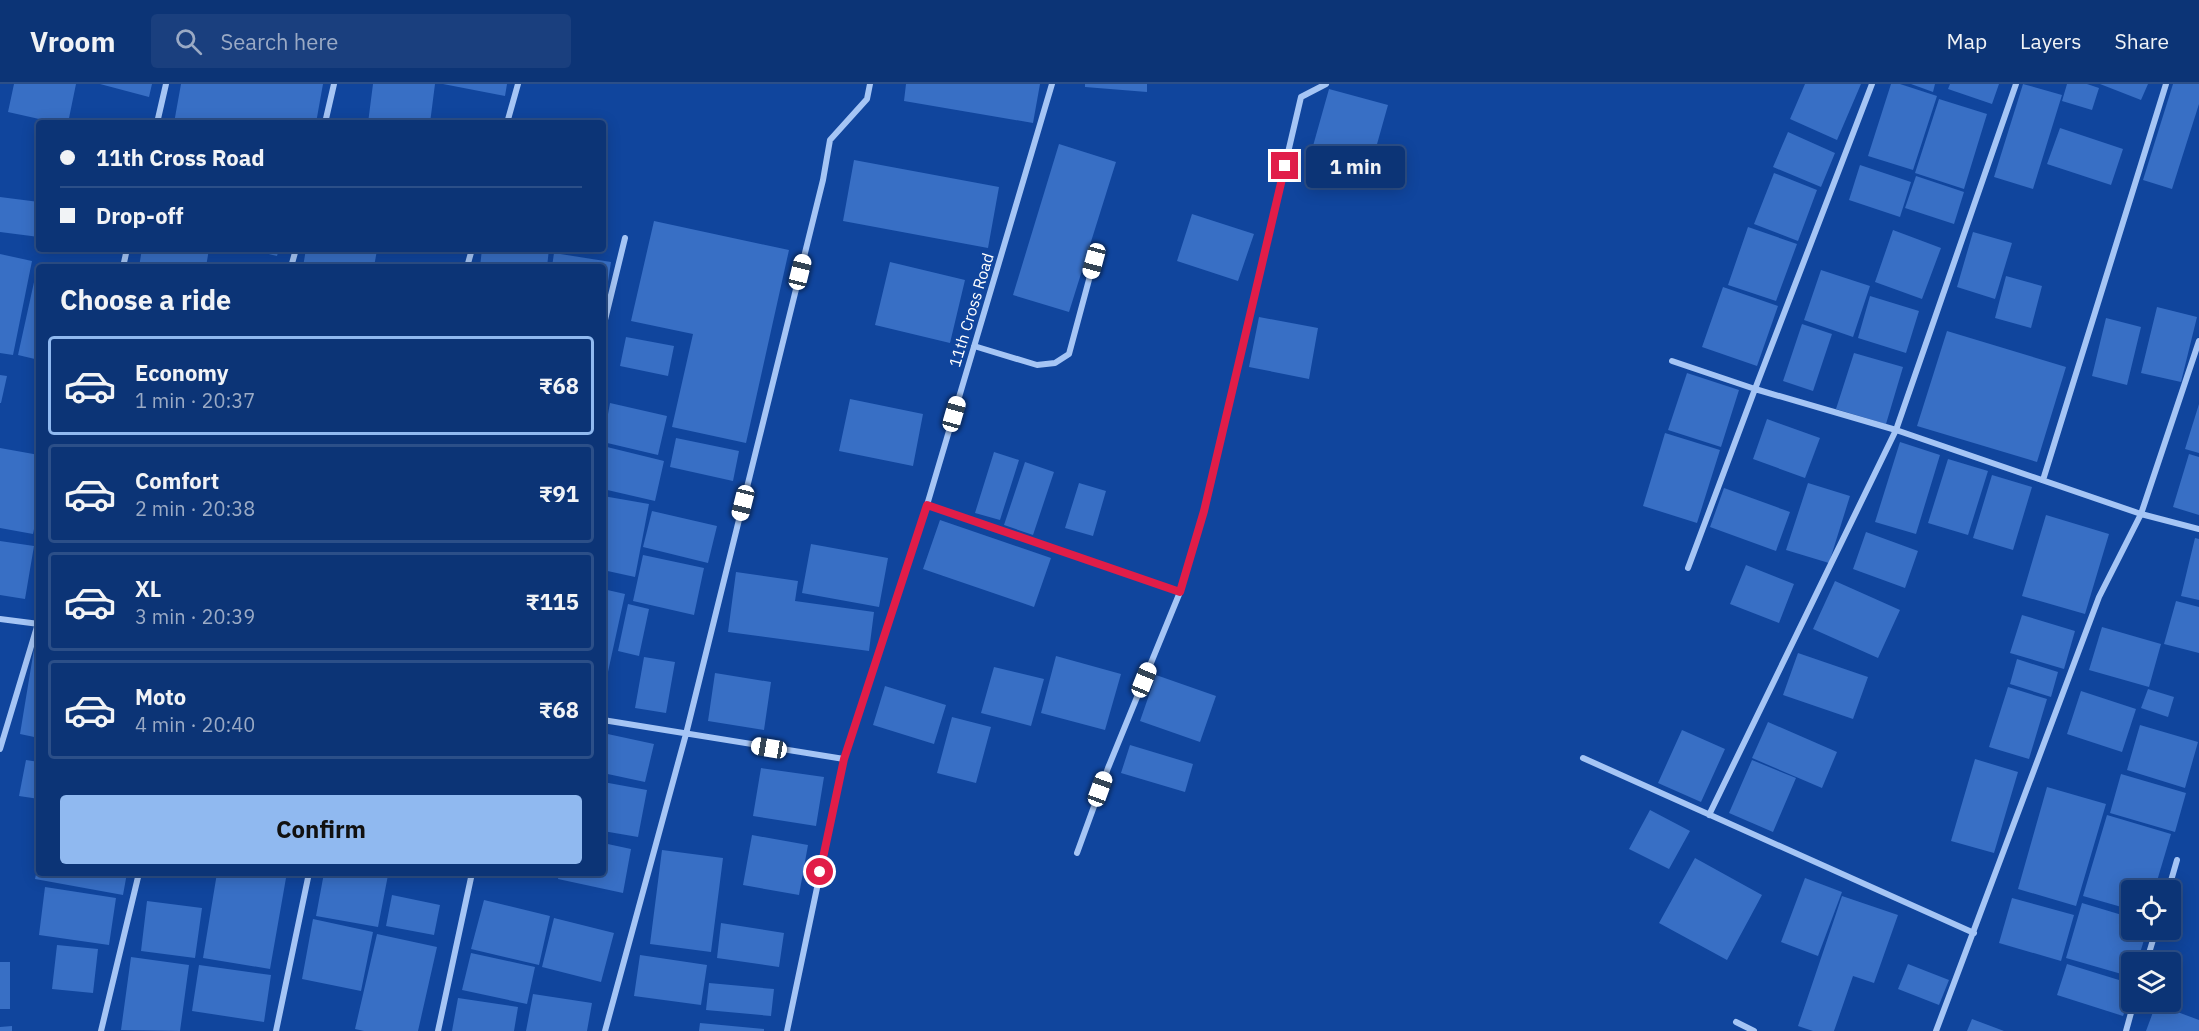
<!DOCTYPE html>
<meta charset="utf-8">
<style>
body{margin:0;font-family:"IBM Plex Sans",sans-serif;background:#1a3f7e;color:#f1f3f6;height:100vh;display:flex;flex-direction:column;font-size:22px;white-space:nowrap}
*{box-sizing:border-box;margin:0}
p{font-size:20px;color:#9aaac5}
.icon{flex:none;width:33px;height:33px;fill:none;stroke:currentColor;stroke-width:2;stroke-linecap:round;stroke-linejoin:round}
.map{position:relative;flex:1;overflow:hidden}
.details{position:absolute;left:36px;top:180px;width:570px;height:612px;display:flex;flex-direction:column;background:#0c3476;border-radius:6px;box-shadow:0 3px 15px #0003,0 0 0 2px #2c4f88}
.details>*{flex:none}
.top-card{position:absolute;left:36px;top:36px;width:570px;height:132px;border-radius:6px;box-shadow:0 3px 15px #0003,0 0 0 2px #2c4f88;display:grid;align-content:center;height:132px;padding:0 24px;background:#0c3476}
.buttons{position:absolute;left:2121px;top:796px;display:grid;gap:12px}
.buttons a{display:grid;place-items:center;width:60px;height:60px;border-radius:6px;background:#0c3476;box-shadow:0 3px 15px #0003,0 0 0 2px #2c4f88;font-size:30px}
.end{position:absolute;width:27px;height:27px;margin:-14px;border:8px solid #e11d48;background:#fff;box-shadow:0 0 0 3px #fff}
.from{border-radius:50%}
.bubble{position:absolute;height:42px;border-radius:6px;background:#0c3476;box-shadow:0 3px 15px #0003,0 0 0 2px #2c4f88;font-size:20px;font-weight:700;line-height:42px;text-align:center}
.car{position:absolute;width:18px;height:36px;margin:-18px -9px;border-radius:8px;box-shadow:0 0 4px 2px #0007;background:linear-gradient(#fff 24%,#345 0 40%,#fff 0 76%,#345 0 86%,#fff 0)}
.top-card b{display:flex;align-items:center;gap:21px;height:57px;font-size:22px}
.top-card b+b{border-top:2px solid #2c4f88}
.top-card i{width:15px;height:15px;background:#f1f3f6}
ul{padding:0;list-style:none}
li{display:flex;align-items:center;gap:18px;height:99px;margin:0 12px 9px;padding:0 12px;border:3px solid #2c4f88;border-radius:6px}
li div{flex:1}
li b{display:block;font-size:22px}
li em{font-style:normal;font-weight:700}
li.active{border-color:#90b9f0}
li>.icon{width:54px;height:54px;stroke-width:1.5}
h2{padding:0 24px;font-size:27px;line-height:72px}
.cta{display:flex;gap:12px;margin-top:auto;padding:12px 24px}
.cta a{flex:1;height:69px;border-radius:6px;background:#90b9f0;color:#111;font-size:24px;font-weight:700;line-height:69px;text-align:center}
header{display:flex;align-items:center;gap:36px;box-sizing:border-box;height:84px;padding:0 30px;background:#0c3476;border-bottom:2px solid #2c4f88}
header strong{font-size:28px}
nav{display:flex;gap:33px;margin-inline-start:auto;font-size:21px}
.search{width:420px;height:54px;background:#1a3f7e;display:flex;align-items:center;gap:15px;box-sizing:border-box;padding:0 21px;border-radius:6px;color:#9aaac5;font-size:22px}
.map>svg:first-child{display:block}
</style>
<header>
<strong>Vroom</strong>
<div class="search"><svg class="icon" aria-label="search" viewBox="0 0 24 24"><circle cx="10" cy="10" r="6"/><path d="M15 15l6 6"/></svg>Search here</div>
<nav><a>Map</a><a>Layers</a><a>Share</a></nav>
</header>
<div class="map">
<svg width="2199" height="947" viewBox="0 0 2199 947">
<rect width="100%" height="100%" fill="#10459d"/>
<!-- building -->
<path fill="#386fc5" d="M 14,0 L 76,0 L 68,39 L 57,39 L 8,28 Z
M 100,0 L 152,0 L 149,13 Z
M 181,0 L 323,0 L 316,39 L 174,39 Z
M 373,0 L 435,0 L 430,39 L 368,39 Z
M 443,0 L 507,0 L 505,12 Z
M 906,0 L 1040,0 L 1033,39 L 904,17 Z
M 1085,0 L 1147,0 L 1147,8 L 1085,3 Z
M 1805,0 L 1861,0 L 1837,56 L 1790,35 Z
M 1891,0 L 1900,0 L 1937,12 L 1913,86 L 1868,72 Z
M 1911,0 L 1935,0 L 1933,8 Z
M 1950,0 L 1999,0 L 1992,20 L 1948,5 Z
M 2023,0 L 2062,11 L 2033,105 L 1994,93 Z
M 2067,0 L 2087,0 L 2099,4 L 2092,26 L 2062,17 Z
M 2100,0 L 2148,0 L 2141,16 Z
M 2173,0 L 2199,0 L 2199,20 L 2172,105 L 2143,96 Z
M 1329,5 L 1388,21 L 1372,78 L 1313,62 Z
M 1939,15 L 1987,30 L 1964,105 L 1915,89 Z
M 2060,44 L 2123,65 L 2111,101 L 2047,80 Z
M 1788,48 L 1835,69 L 1821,103 L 1773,83 Z
M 1059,60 L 1116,78 L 1069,228 L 1013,211 Z
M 854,76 L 999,103 L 988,164 L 843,137 Z
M 1860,81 L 1911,98 L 1900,133 L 1849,116 Z
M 1774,89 L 1817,106 L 1798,157 L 1754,140 Z
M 1916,92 L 1964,108 L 1954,140 L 1905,124 Z
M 0,113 L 39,118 L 39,153 L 0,148 Z
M 1192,130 L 1254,150 L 1238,197 L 1177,177 Z
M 654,137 L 789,166 L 746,359 L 672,343 L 693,250 L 631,237 Z
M 1748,143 L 1797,160 L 1776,217 L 1728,201 Z
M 1893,146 L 1941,164 L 1922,215 L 1875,198 Z
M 1973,148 L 2012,159 L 1995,215 L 1957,203 Z
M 142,165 L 209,165 L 206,183 L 139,183 Z
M 248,165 L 279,165 L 277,172 Z
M 306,165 L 371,165 L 377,166 L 374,183 L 303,183 Z
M 482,165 L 549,165 L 547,183 L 480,183 Z
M 554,169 L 611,178 L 604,224 L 603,183 L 552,183 Z
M 0,170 L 32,177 L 13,271 L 0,269 Z
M 890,178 L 965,196 L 950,259 L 875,241 Z
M 1821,186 L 1870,202 L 1853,253 L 1804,236 Z
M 36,189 L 39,190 L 39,276 L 18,271 Z
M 2006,192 L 2042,202 L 2031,244 L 1995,234 Z
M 1723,203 L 1778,222 L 1757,282 L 1702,263 Z
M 1870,212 L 1919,227 L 1906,269 L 1858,254 Z
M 2157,223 L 2197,233 L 2181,298 L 2141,289 Z
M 1259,233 L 1318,244 L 1309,295 L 1249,283 Z
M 2106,234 L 2141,243 L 2127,301 L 2092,292 Z
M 1802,240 L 1832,250 L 1813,307 L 1783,297 Z
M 1947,247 L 2066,283 L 2037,378 L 1917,342 Z
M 626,253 L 674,262 L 668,292 L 620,282 Z
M 1854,269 L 1903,283 L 1886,340 L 1836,325 Z
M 1687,289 L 1739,306 L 1721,363 L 1668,346 Z
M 0,291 L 7,292 L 1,319 L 0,319 Z
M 850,315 L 923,330 L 913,382 L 839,367 Z
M 610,319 L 667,332 L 658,371 L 603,358 Z
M 2199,320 L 2199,369 L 2185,365 Z
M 1767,335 L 1820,354 L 1805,394 L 1753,375 Z
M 1665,349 L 1720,366 L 1697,439 L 1643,422 Z
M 676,354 L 739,367 L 733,397 L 670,383 Z
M 1900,358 L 1940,371 L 1916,450 L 1875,438 Z
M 607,363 L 664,377 L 655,417 L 603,405 L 603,380 Z
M 0,364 L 39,371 L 39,420 L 33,450 L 0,444 Z
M 994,368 L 1019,376 L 1000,436 L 975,429 Z
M 2189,370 L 2199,373 L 2199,431 L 2173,423 Z
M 1948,375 L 1988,387 L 1968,451 L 1928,439 Z
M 1025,378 L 1054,388 L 1033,451 L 1004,441 Z
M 1992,391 L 2032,403 L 2013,466 L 1973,454 Z
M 1079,399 L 1106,407 L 1093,452 L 1065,444 Z
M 1808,399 L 1850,412 L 1829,479 L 1786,466 Z
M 1724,404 L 1790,428 L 1776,467 L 1710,443 Z
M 603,412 L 649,420 L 635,493 L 603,486 Z
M 652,427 L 717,442 L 708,479 L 643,463 Z
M 2046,431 L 2109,450 L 2085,530 L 2022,512 Z
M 940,436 L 1051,474 L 1034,523 L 923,485 Z
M 1866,448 L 1918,467 L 1905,504 L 1853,485 Z
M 2195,454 L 2199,455 L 2199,516 L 2181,512 Z
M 0,457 L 34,462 L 25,515 L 0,511 Z
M 811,460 L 888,474 L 879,523 L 802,509 Z
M 643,471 L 704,484 L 694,531 L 633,517 Z
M 1746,481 L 1794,500 L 1779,539 L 1730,520 Z
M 736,488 L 798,497 L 795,517 L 874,528 L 869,567 L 728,548 Z
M 1835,497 L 1900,526 L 1878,574 L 1813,545 Z
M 603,505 L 625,510 L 606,597 L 603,597 Z
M 2176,517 L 2199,523 L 2199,569 L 2164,560 Z
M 628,520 L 649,525 L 639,572 L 618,567 Z
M 2022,531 L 2075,547 L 2064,585 L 2010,569 Z
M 2102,543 L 2161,560 L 2149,603 L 2089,586 Z
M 34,565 L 39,566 L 39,654 L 20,650 Z
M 1798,569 L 1868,593 L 1853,635 L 1783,611 Z
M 1056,572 L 1121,590 L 1105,646 L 1041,629 Z
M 644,573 L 675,578 L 666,629 L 635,624 Z
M 2017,575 L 2058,588 L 2051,613 L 2010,600 Z
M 994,583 L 1044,595 L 1031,642 L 981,629 Z
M 715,589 L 771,598 L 764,646 L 708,637 Z
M 1156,591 L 1216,612 L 1200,658 L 1140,637 Z
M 885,602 L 946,621 L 934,660 L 873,641 Z
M 2008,603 L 2047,615 L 2029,675 L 1989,663 Z
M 2148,605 L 2174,613 L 2168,633 L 2141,624 Z
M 2081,607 L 2136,625 L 2122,668 L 2067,650 Z
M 952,633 L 991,643 L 976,699 L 937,689 Z
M 1768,638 L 1837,668 L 1822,704 L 1752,674 Z
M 2140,641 L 2198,658 L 2185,704 L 2127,686 Z
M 1682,646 L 1725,665 L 1701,718 L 1658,699 Z
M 603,649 L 654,660 L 645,698 L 603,689 Z
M 1130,661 L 1193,680 L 1185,708 L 1121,689 Z
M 1975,675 L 2018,688 L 1994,769 L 1951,757 Z
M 26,676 L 39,678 L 39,715 L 19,712 Z
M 1752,676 L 1796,694 L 1773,748 L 1729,729 Z
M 761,684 L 824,693 L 816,742 L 753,732 Z
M 2121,690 L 2186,709 L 2175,748 L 2110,729 Z
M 603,698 L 647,706 L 638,753 L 603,747 Z
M 2047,703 L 2106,720 L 2076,822 L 2018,805 Z
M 1650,726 L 1690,747 L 1669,785 L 1629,765 Z
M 2107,731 L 2171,750 L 2154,807 L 2132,807 L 2132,826 L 2083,812 Z
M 752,751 L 808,761 L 799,811 L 743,801 Z
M 603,759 L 631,765 L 623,809 L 558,795 L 559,789 L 603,789 Z
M 662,766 L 723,774 L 711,868 L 650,860 Z
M 1695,774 L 1762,811 L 1727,876 L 1659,839 Z
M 38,781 L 39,789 L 127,789 L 123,811 L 35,795 Z
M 217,789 L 256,789 L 286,794 L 270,885 L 203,874 Z
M 324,789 L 377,789 L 388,791 L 378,843 L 316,832 Z
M 1805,794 L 1842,808 L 1818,872 L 1781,858 Z
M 45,803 L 116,814 L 109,861 L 39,851 Z
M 392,811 L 440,821 L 434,851 L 386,842 Z
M 1842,812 L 1898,831 L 1874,899 L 1853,892 L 1834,947 L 1813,947 L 1798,942 Z
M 2012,814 L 2074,831 L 2061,877 L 1999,859 Z
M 484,816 L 550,832 L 539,881 L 471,865 Z
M 147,817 L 202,824 L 195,874 L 141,867 Z
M 2082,819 L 2132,834 L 2132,846 L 2147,846 L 2137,879 L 2132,879 L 2132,893 L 2066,874 Z
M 554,834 L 614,849 L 601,898 L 542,883 Z
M 313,835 L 373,848 L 361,907 L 302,895 Z
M 721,839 L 784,849 L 779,883 L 717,874 Z
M 377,850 L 437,863 L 418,947 L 364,947 L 355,945 Z
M 57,861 L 98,865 L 93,909 L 52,905 Z
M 471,869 L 535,883 L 527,920 L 462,906 Z
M 640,871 L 707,881 L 701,921 L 634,912 Z
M 131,873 L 189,881 L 180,947 L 121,946 Z
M 0,878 L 10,878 L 10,925 L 0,925 Z
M 1908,880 L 1949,896 L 1939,921 L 1898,905 Z
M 2067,880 L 2132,900 L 2132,908 L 2123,932 L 2057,911 Z
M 199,881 L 271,891 L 264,938 L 192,927 Z
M 709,899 L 774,905 L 771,932 L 706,926 Z
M 533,910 L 592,919 L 587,947 L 526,947 Z
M 458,914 L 518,923 L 514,947 L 452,947 Z
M 2156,920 L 2199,936 L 2199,947 L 2146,947 Z
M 1972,935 L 2004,947 L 1967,947 Z
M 700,939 L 764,945 L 764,947 L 699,947 Z
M 12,942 L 12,947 L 0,947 L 0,943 Z"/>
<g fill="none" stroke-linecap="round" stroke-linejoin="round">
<!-- minor -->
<path stroke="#a5c5f5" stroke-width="6" d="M 157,39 L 166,0
M 325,39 L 334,0
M 507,39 L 518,0
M 123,183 L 127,165
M 291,183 L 296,165
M 467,183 L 472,165
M 603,244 L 625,154
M 974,262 L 1037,281 L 1055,279 L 1069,270 L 1094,177
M 1672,277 L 1755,305 L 1896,346 L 2141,430 L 2199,445
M 2043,396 L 2166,0
M 927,421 L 1180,508
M 1688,484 L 1755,305 L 1872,0
M 0,535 L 39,540
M 603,636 L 844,675
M 0,665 L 39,536
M 1583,674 L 1974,849
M 1709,731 L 1896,346 L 2016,0
M 1077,769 L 1108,684 L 1180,508 L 1204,427 L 1301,13 L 1326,0
M 2168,807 L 2177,776
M 2146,879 L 2156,846
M 1736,938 L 1754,947
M 101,947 L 139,789
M 276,947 L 309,789
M 438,947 L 472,789
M 605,947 L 686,650 L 823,96 L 830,56 L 867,15 L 870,0
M 787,947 L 844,675 L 927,421 L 1052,0
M 1936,947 L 2099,513 L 2141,430 L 2199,257
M 2126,947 L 2134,918"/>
</g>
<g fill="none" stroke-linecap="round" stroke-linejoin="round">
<!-- route -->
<path stroke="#e11d48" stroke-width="8" d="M 820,788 L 844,675 L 927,421 L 1180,508 L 1204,427 L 1285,82"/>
</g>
<g text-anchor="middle" stroke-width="4.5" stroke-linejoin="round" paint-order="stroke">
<!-- street labels -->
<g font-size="16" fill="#fff" stroke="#10459d">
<text transform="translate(971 226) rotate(-73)" y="6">11th Cross Road</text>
</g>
</g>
</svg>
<div class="buttons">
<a><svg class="icon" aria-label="locate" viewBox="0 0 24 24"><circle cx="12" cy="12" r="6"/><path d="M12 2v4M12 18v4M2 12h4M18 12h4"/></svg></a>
<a><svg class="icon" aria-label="layers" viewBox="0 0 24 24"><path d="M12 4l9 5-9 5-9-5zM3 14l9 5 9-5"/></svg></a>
</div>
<i class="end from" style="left:820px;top:788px"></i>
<i class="end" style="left:1285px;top:82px"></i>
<div class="bubble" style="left:1306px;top:62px;width:99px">1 min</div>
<i class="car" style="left:1094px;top:177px;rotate:195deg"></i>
<i class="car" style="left:800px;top:188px;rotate:14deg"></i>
<i class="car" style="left:954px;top:330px;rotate:16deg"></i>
<i class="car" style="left:743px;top:419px;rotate:194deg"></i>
<i class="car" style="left:1144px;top:596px;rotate:22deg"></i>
<i class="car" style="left:769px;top:664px;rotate:280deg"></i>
<i class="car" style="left:1100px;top:705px;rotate:20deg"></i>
<div class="top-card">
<b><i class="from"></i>11th Cross Road</b>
<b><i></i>Drop-off</b>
</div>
<section class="details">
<h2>Choose a ride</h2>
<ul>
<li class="active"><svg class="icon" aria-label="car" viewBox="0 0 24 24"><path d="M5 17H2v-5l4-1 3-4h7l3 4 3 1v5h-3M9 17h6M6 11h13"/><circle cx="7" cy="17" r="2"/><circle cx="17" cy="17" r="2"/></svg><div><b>Economy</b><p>1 min · 20:37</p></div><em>₹68</em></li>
<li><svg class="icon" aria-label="car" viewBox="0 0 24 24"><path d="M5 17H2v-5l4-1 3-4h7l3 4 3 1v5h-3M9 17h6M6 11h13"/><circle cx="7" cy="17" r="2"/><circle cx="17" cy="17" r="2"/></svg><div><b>Comfort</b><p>2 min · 20:38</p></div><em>₹91</em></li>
<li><svg class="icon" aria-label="car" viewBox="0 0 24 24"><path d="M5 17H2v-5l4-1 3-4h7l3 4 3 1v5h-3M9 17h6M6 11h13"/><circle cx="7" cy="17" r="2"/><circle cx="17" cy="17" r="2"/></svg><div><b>XL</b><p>3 min · 20:39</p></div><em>₹115</em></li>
<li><svg class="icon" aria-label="car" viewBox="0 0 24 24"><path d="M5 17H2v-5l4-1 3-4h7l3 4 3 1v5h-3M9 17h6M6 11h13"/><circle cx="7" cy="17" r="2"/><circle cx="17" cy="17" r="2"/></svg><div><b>Moto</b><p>4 min · 20:40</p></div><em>₹68</em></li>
</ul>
<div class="cta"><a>Confirm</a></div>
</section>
</div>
